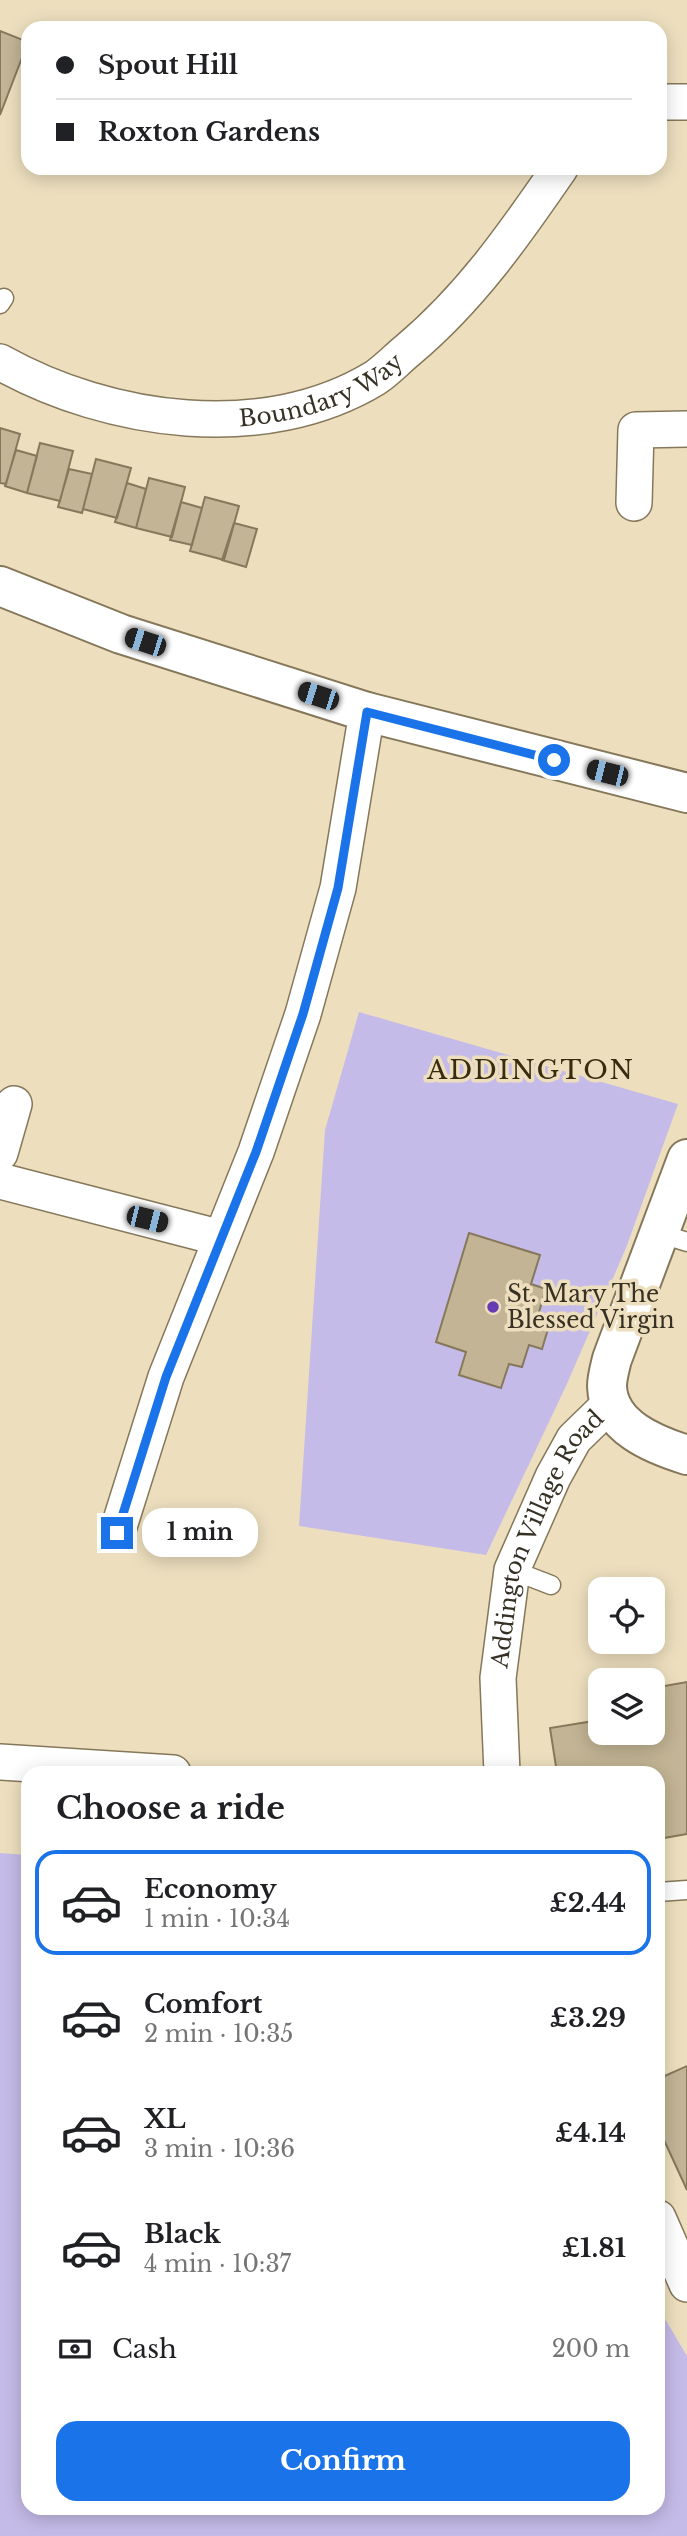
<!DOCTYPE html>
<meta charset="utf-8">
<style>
body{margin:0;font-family:"Libre Baskerville",serif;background:#f6f6f6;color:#202124;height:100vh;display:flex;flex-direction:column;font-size:26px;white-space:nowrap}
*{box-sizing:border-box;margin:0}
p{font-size:23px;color:#757577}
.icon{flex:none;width:38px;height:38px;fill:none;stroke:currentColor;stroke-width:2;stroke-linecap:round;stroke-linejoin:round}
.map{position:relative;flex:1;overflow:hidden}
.drawer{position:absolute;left:21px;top:1766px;width:644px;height:749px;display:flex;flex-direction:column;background:#fff;border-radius:21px;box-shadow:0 4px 18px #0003}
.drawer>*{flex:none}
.banner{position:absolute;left:21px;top:21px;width:646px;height:154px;border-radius:21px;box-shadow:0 4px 18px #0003;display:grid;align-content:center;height:154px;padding:0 35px;background:#fff}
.buttons{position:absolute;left:588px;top:1577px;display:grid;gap:14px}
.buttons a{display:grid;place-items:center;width:77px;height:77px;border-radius:14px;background:#fff;box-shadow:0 4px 18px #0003;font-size:35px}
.end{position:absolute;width:32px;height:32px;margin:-16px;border:9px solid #1a73e8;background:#fff;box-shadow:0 0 0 4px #fff}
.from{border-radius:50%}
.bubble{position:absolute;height:49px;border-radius:21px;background:#fff;box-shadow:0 4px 18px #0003;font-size:23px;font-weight:700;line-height:49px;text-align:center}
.car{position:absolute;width:21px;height:42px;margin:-21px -10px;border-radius:9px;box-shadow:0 0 5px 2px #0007;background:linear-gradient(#222 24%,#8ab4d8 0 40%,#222 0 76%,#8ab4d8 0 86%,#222 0)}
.banner b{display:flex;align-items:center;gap:24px;height:66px;font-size:26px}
.banner b+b{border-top:2px solid #e0e0e0}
.banner i{width:18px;height:18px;background:#202124}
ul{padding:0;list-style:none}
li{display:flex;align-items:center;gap:21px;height:105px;margin:0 14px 10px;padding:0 21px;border:4px solid transparent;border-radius:21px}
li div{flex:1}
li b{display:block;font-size:26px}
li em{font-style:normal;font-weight:700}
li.active{border-color:#1a73e8}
li>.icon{width:63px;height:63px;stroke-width:1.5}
h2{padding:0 35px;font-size:32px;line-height:84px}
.pay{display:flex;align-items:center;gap:18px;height:77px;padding:0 35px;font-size:26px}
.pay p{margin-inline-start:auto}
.cta{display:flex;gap:14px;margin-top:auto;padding:14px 35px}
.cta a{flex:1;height:80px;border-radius:21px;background:#1a73e8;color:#fff;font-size:28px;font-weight:700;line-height:80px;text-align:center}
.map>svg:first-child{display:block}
</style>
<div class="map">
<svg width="687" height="2536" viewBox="0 0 687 2536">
<rect width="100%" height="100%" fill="#eddfbe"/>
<!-- green -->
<path fill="#c5bbe8" d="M 359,1012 L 678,1104 L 626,1248 L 566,1386 L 486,1555 L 299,1526 L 325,1130 Z
M 0,1853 L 28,1855 L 28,2508 L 658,2508 L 658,2307 L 687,2356 L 687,2536 L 0,2536 Z"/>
<!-- building -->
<path fill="#c2b494" stroke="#86795b" stroke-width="2" d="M 0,31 L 28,42 L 0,115 Z
M 0,428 L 20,434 L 6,484 L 0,483 Z
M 40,443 L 73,451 L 60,501 L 27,493 Z
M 16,450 L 37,456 L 27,493 L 5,486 Z
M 96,459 L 131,468 L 117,518 L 83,509 Z
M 69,469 L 92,474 L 82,513 L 58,507 Z
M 149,478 L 185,487 L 172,537 L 136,528 Z
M 127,483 L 146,489 L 136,528 L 115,522 Z
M 205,497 L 239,506 L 224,560 L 190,551 Z
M 181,502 L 202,508 L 192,545 L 170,540 Z
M 234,523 L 257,529 L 246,567 L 222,560 Z
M 469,1233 L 540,1255 L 531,1284 L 546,1289 L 535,1325 L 548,1329 L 542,1349 L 529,1345 L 522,1367 L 509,1364 L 501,1388 L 459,1375 L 466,1352 L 436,1342 Z
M 687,1682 L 687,1834 L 658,1839 L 658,1773 L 557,1773 L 550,1728 L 600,1720 L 600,1732 L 653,1732 L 653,1688 Z
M 687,2066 L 687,2190 L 658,2127 L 658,2079 Z"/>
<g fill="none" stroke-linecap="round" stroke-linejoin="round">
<defs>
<path id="service" d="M 0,304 L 4,298
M 658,1233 L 687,1242
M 512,1570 L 551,1585
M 658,1892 L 687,1890"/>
<g id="minor">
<path d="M 660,102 L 687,102"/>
<path id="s1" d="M 0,362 C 109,423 265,445 375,378 C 387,370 397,359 408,350 C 470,298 514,235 560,168"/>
<path d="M 634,503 L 636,430 L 687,429"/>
<path d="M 0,1153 L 14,1104"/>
<path d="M 0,1181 L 221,1238"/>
<path d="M 117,1533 L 166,1377 L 256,1152 L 303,1014 L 338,888 L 367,712"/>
<path d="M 0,1762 L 173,1773"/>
<path id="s2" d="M 502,1773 L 498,1678 L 512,1570 L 553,1477 L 574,1439 L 611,1403"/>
<path d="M 658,2218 L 687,2284"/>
</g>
<path id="tertiary" d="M 367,712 L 687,793
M 687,1159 L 612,1359 C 610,1367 607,1378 607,1386 C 608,1427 655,1445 687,1455"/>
<path id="secondary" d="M 0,586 L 121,634 L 367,712"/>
</defs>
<!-- service casing -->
<use href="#service" stroke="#85775a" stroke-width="21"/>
<!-- minor casing -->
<use href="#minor" stroke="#85775a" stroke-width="38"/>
<!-- tertiary casing -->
<use href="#tertiary" stroke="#85775a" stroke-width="42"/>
<!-- secondary casing -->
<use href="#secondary" stroke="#85775a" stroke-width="42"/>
<!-- service -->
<use href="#service" stroke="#fff" stroke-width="18"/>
<!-- minor -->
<use href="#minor" stroke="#fff" stroke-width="35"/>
<!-- tertiary -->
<use href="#tertiary" stroke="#fff" stroke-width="38"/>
<!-- secondary -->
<use href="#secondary" stroke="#fff" stroke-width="38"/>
</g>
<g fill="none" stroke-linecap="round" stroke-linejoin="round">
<!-- route -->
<path stroke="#1a73e8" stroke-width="9" d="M 117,1533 L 166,1377 L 256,1152 L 303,1014 L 338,888 L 367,712 L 554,760"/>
</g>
<!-- markers -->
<circle fill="#653ab2" stroke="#eddfbe" stroke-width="2.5" cx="493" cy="1307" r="7"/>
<g text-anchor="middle" stroke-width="7" stroke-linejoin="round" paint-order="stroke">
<!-- street labels -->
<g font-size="23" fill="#363124" stroke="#eddfbe">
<text dy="8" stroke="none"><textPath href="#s1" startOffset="336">Boundary Way</textPath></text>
<text dy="8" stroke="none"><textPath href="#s2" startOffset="245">Addington Village Road</textPath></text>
</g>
<!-- poi labels -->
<g font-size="23" fill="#363124" stroke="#eddfbe" text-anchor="start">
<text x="507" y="1302">St. Mary The<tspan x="507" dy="26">Blessed Virgin</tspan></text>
</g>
<!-- quarter labels -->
<g font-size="26" letter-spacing="2" fill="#372c0f" stroke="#eddfbe">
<text x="531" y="1079">ADDINGTON</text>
</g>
</g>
</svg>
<div class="buttons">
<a><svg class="icon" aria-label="locate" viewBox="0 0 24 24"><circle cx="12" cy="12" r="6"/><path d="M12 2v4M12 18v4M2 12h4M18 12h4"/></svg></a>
<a><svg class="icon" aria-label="layers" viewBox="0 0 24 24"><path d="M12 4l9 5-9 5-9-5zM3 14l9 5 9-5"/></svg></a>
</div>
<i class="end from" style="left:554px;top:760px"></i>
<i class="end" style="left:117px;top:1533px"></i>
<div class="bubble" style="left:142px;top:1508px;width:116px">1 min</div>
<i class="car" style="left:145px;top:642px;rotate:288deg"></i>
<i class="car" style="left:318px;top:696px;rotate:288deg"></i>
<i class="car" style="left:607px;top:773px;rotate:284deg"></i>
<i class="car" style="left:147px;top:1219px;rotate:104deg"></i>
<div class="banner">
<b><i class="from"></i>Spout Hill</b>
<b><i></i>Roxton Gardens</b>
</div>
<section class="drawer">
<h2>Choose a ride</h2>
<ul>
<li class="active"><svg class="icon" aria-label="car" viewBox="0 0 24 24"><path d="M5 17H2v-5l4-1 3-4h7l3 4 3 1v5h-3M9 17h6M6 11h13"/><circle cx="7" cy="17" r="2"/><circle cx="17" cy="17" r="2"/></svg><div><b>Economy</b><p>1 min · 10:34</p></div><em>£2.44</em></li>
<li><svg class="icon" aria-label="car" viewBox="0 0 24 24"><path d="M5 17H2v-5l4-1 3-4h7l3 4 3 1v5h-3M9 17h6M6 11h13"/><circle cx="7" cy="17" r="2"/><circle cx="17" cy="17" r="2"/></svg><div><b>Comfort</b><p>2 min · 10:35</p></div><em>£3.29</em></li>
<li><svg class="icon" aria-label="car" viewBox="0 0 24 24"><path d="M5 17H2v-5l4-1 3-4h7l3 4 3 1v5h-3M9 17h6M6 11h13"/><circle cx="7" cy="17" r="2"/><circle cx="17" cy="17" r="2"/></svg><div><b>XL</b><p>3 min · 10:36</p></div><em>£4.14</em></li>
<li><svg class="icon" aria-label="car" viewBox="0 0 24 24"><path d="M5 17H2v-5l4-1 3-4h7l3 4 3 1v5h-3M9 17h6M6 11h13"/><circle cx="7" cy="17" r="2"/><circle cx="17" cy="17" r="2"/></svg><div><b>Black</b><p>4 min · 10:37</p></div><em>£1.81</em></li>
</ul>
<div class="pay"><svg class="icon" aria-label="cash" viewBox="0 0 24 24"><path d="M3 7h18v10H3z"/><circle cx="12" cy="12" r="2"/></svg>Cash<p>200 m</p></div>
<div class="cta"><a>Confirm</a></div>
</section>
</div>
